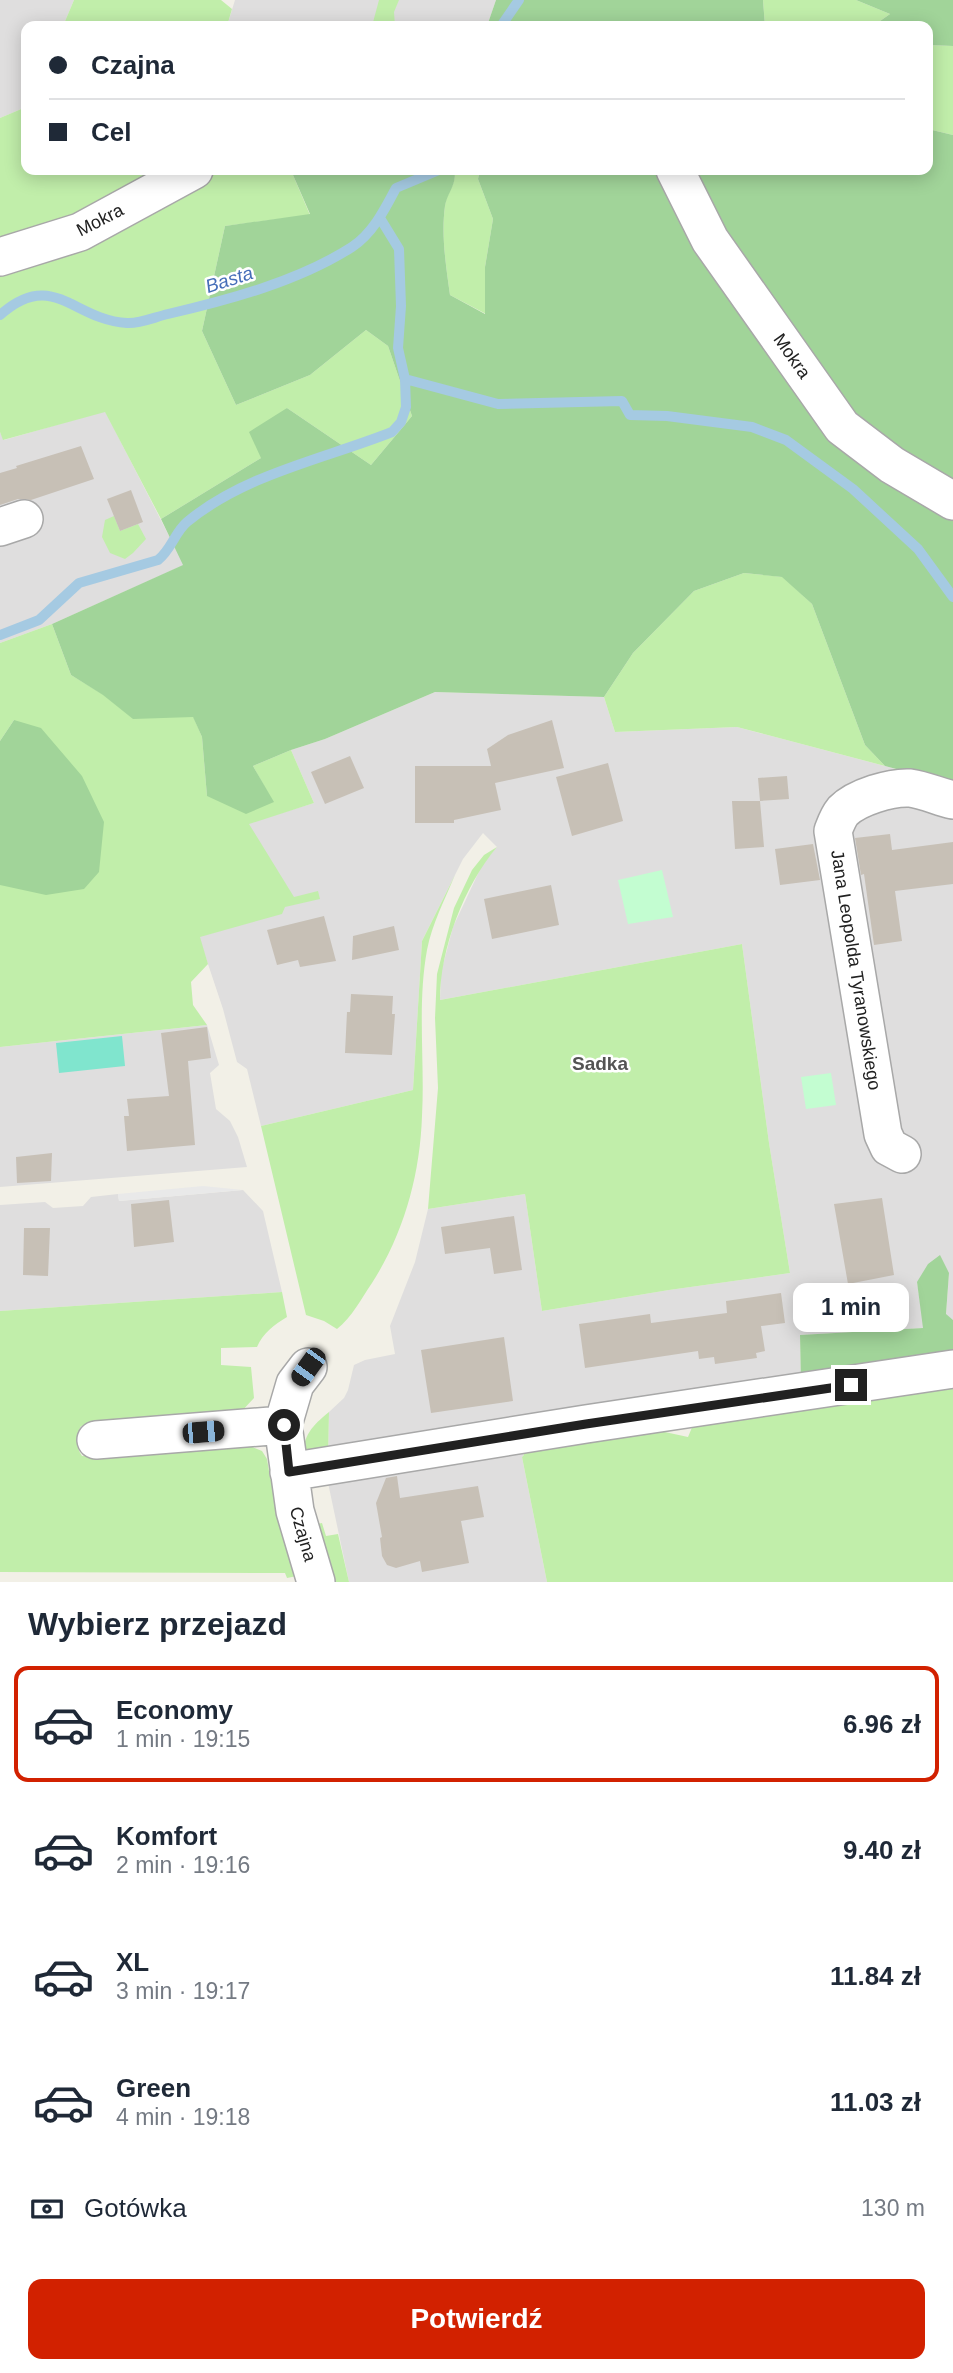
<!DOCTYPE html>
<html lang="pl">
<meta charset="utf-8">
<style>
body{margin:0;font-family:Helvetica,sans-serif;background:#f6f6f7;color:#1f2937;height:100vh;display:flex;flex-direction:column;font-size:26px;white-space:nowrap}
*{box-sizing:border-box;margin:0}
p{font-size:23px;color:#747a83}
.icon{flex:none;width:38px;height:38px;fill:none;stroke:currentColor;stroke-width:2;stroke-linecap:round;stroke-linejoin:round}
.map{position:relative;height:1582px;overflow:hidden}
.sheet{display:flex;flex-direction:column;background:#fff;flex:1}
.sheet>*{flex:none}
.banner{position:absolute;left:21px;top:21px;width:912px;height:154px;border-radius:14px;box-shadow:0 4px 18px #0003;display:grid;align-content:center;height:154px;padding:0 28px;background:#fff}
.end{position:absolute;width:32px;height:32px;margin:-16px;border:9px solid #212121;background:#fff;box-shadow:0 0 0 4px #fff}
.from{border-radius:50%}
.bubble{position:absolute;height:49px;border-radius:14px;background:#fff;box-shadow:0 4px 18px #0003;font-size:23px;font-weight:600;line-height:49px;text-align:center}
.car{position:absolute;width:21px;height:42px;margin:-21px -10px;border-radius:9px;box-shadow:0 0 5px 2px #0007;background:linear-gradient(#222 24%,#8ab4d8 0 40%,#222 0 76%,#8ab4d8 0 86%,#222 0)}
.banner b{display:flex;align-items:center;gap:24px;height:66px;font-size:26px}
.banner b+b{border-top:2px solid #e0e1e3}
.banner i{width:18px;height:18px;background:#1f2937}
ul{padding:0;list-style:none}
li{display:flex;align-items:center;gap:21px;height:116px;margin:0 14px 10px;padding:0 14px;border:4px solid transparent;border-radius:14px}
li div{flex:1}
li b{display:block;font-size:26px}
li em{font-style:normal;font-weight:600}
li.active{border-color:#d22100}
li>.icon{width:63px;height:63px;stroke-width:1.5}
h2{padding:0 28px;font-size:32px;line-height:84px}
.pay{display:flex;align-items:center;gap:18px;height:77px;padding:0 28px;font-size:26px}
.pay p{margin-inline-start:auto}
.cta{display:flex;gap:14px;margin-top:auto;padding:14px 28px}
.cta a{flex:1;height:80px;border-radius:14px;background:#d22100;color:#fff;font-size:28px;font-weight:600;line-height:80px;text-align:center}
.map>svg:first-child{display:block}
</style>
<div class="map">
<svg width="953" height="1582" viewBox="0 0 953 1582">
<rect width="100%" height="100%" fill="#f2f0e7"/>
<!-- residential -->
<path fill="#dfdede" d="M 0,0 L 74,0 L 63,26 L 26,26 L 26,107 L 0,118 Z
M 235,0 L 496,0 L 487,26 L 227,26 Z
M 105,411 L 184,565 L 52,624 L 0,643 L 0,536 L 20,503 L 0,508 L 0,432 L 4,440 Z
M 435,692 L 604,697 L 615,732 L 737,727 L 953,784 L 953,1320 L 946,1315 L 949,1273 L 917,1282 L 924,1328 L 800,1335 L 801,1385 L 328,1457 L 329,1412 L 344,1398 L 348,1390 L 354,1365 L 365,1360 L 395,1354 L 390,1326 L 415,1262 L 428,1209 L 525,1194 L 542,1311 L 669,1290 L 790,1273 L 769,1143 L 742,944 L 440,1000 L 441,972 L 453,927 L 483,863 L 497,847 L 483,833 L 463,859 L 422,941 L 413,1090 L 261,1126 L 247,1069 L 237,1062 L 223,1009 L 199,937 L 249,823 L 314,803 L 291,750 L 325,739 Z
M 207,1025 L 219,1065 L 210,1073 L 216,1109 L 230,1121 L 238,1137 L 247,1167 L 0,1187 L 0,1047 Z
M 243,1190 L 263,1211 L 282,1292 L 0,1311 L 0,1205 L 45,1202 L 53,1208 L 83,1206 L 91,1197 L 118,1194 L 119,1201 Z
M 521,1444 L 524,1455 L 522,1457 L 547,1582 L 349,1582 L 327,1478 L 449,1456 L 453,1465 L 469,1463 Z"/>
<!-- grass -->
<path fill="#c1eeaa" d="M 74,0 L 221,0 L 232,9 L 227,26 L 63,26 Z
M 379,0 L 399,0 L 394,12 L 395,26 L 372,26 Z
M 763,0 L 856,0 L 890,14 L 873,26 L 765,26 Z
M 928,45 L 953,46 L 953,135 L 928,129 Z
M 26,107 L 26,170 L 172,170 L 0,248 L 0,118 Z
M 218,170 L 277,170 L 293,175 L 310,215 L 225,226 L 202,331 L 236,405 L 310,375 L 366,330 L 388,346 L 412,416 L 371,465 L 287,408 L 261,458 L 161,519 L 105,412 L 3,440 L 0,432 L 0,264 L 76,241 Z
M 454,170 L 480,170 L 478,179 L 493,219 L 485,267 L 486,314 L 450,295 C 446,266 441,235 445,206 C 446,193 458,183 454,170 Z
M 114,516 L 120,531 L 138,524 L 146,539 L 133,553 L 125,559 L 110,553 L 102,537 L 105,520 Z
M 744,573 L 783,577 L 812,604 L 865,745 L 885,766 L 737,727 L 615,732 L 604,697 L 633,653 L 694,591 Z
M 52,624 L 71,675 L 104,695 L 133,718 L 193,716 L 202,737 L 207,796 L 273,802 L 253,766 L 291,750 L 314,803 L 249,824 L 294,897 L 318,891 L 320,899 L 285,907 L 282,914 L 200,937 L 208,964 L 191,982 L 193,1005 L 207,1025 L 0,1047 L 0,885 L 7,885 L 14,720 L 0,741 L 0,643 Z
M 497,847 C 464,886 440,949 440,1000 L 742,944 L 769,1143 L 790,1273 L 669,1290 L 542,1311 L 525,1194 L 428,1209 L 438,1088 L 435,1018 L 437,974 L 454,908 L 472,870 L 484,855 Z
M 455,875 C 445,899 432,924 427,950 C 417,1005 425,1061 422,1116 C 420,1175 404,1233 372,1283 C 361,1299 352,1317 337,1329 L 324,1321 L 306,1315 L 261,1126 L 413,1090 L 422,941 Z
M 282,1292 L 287,1317 C 274,1325 263,1333 257,1347 L 221,1348 L 221,1365 L 251,1367 L 254,1398 L 240,1413 L 81,1426 C 76,1436 75,1446 82,1456 L 247,1445 L 262,1451 L 267,1459 L 270,1477 L 297,1576 L 287,1578 L 285,1573 L 0,1572 L 0,1311 Z
M 953,1378 L 953,1582 L 547,1582 L 522,1457 L 524,1455 L 521,1444 L 637,1426 L 688,1437 L 696,1418 Z
M 329,1412 L 328,1457 L 303,1458 C 303,1435 312,1426 329,1412 Z
M 322,1523 L 326,1536 L 338,1534 L 349,1582 L 333,1582 L 317,1524 Z"/>
<!-- forest -->
<path fill="#a1d499" d="M 496,0 L 763,0 L 765,26 L 487,26 Z
M 856,0 L 953,0 L 953,46 L 928,45 L 928,26 L 873,26 L 890,14 Z
M 928,129 L 953,135 L 953,784 L 885,766 L 865,745 L 812,604 L 782,577 L 744,573 L 694,591 L 633,653 L 604,697 L 435,692 L 325,739 L 291,750 L 253,766 L 274,802 L 246,814 L 207,796 L 202,737 L 193,717 L 133,719 L 103,695 L 71,675 L 52,624 L 183,565 L 161,519 L 261,458 L 249,432 L 287,408 L 371,465 L 412,416 L 388,346 L 366,330 L 310,375 L 236,405 L 202,331 L 225,226 L 310,214 L 293,175 L 277,170 L 454,170 C 458,183 447,193 445,206 C 441,235 446,266 450,295 L 485,314 L 485,267 L 493,219 L 478,179 L 480,170 L 656,170 L 720,286 L 752,281 L 693,174 L 697,170 L 928,170 Z
M 14,720 L 41,728 L 82,776 L 104,822 L 99,872 L 84,889 L 46,895 L 0,885 L 0,741 Z
M 940,1255 L 949,1273 L 946,1314 L 953,1320 L 953,1360 L 801,1385 L 800,1335 L 923,1328 L 917,1282 L 928,1264 Z"/>
<!-- park -->
<path fill="#c3fdd1" d="M 662,870 L 673,917 L 628,924 L 618,880 Z
M 831,1073 L 836,1105 L 806,1109 L 801,1077 Z"/>
<!-- pitch -->
<path fill="#80e5ce" d="M 122,1036 L 125,1066 L 59,1073 L 56,1043 Z"/>
<!-- parking -->
<path fill="#e9e9e9" d="M 203,1186 L 243,1190 L 119,1201 L 118,1194 Z"/>
<g fill="none" stroke-linecap="round" stroke-linejoin="round">
<!-- stream -->
<path stroke="#a5cae2" stroke-width="10" d="M 501,26 L 519,0
M 0,315 C 53,268 73,320 127,323 C 139,324 155,317 168,314 C 229,300 299,281 352,247 C 373,233 385,209 396,188 L 439,170
M 405,379 L 498,404 L 622,401 L 630,415 L 667,416 L 752,427 L 786,440 L 853,489 L 918,549 L 953,597
M 0,635 L 39,620 L 79,583 L 158,560 C 171,550 175,532 187,522 C 245,474 324,459 392,432 L 401,422 L 406,407 L 405,379 L 398,348 L 401,306 L 399,249 L 380,218"/>
</g>
<!-- building -->
<path fill="#c7c0b6" d="M 81,446 L 94,479 L 31,500 L 18,499 L 0,505 L 0,473 L 17,468 L 16,466 Z
M 131,490 L 143,522 L 120,531 L 107,499 Z
M 552,720 L 564,768 L 495,783 L 501,810 L 454,820 L 454,823 L 415,823 L 415,766 L 491,766 L 487,749 L 508,735 Z
M 350,756 L 364,788 L 325,804 L 311,772 Z
M 608,763 L 623,821 L 572,836 L 556,777 Z
M 787,776 L 789,799 L 760,801 L 758,778 Z
M 732,801 L 760,801 L 764,847 L 735,849 Z
M 890,834 L 892,850 L 953,842 L 953,884 L 895,891 L 902,941 L 874,945 L 864,874 L 861,875 L 855,838 Z
M 813,844 L 820,880 L 780,885 L 775,849 Z
M 551,885 L 559,925 L 492,939 L 484,899 Z
M 324,916 L 336,961 L 300,967 L 298,960 L 277,965 L 267,930 Z
M 394,926 L 399,950 L 352,960 L 353,936 Z
M 351,994 L 393,996 L 392,1014 L 395,1014 L 392,1055 L 345,1053 L 347,1012 L 350,1012 Z
M 207,1027 L 211,1058 L 188,1061 L 195,1145 L 127,1151 L 124,1116 L 129,1116 L 127,1099 L 169,1096 L 161,1033 Z
M 52,1153 L 51,1181 L 17,1183 L 16,1157 Z
M 882,1198 L 894,1275 L 848,1284 L 834,1204 Z
M 169,1200 L 174,1242 L 134,1247 L 131,1204 Z
M 514,1216 L 522,1270 L 494,1274 L 490,1248 L 445,1254 L 441,1227 Z
M 24,1228 L 50,1228 L 48,1276 L 23,1275 Z
M 781,1293 L 785,1323 L 761,1326 L 765,1351 L 756,1353 L 757,1358 L 715,1364 L 714,1357 L 699,1359 L 698,1351 L 585,1368 L 579,1324 L 650,1314 L 651,1323 L 727,1313 L 726,1301 Z
M 504,1337 L 513,1401 L 431,1413 L 421,1350 Z
M 397,1476 L 400,1498 L 478,1486 L 484,1517 L 461,1521 L 469,1563 L 422,1572 L 420,1561 L 396,1568 L 387,1565 L 382,1556 L 380,1538 L 382,1537 L 376,1503 L 386,1478 Z"/>
<g fill="none" stroke-linecap="round" stroke-linejoin="round">
<defs>
<path id="minor" d="M 675,170 L 710,240 L 842,427 L 892,465 L 953,501
M 0,257 L 80,232 L 194,170
M 0,527 L 24,519
M 902,1154 L 889,1147 L 883,1134 L 833,831 C 836,823 838,817 843,811 C 857,797 891,787 910,788 C 924,790 940,797 953,800
M 308,1367 L 295,1384 L 283,1425 L 295,1511 L 316,1582
M 96,1440 L 283,1425
M 289,1472 L 586,1424 L 953,1369"/>
</defs>
<!-- minor casing -->
<use href="#minor" stroke="#a8a8a8" stroke-width="40"/>
<!-- minor -->
<use href="#minor" stroke="#fff" stroke-width="37"/>
</g>
<g fill="none" stroke-linecap="round" stroke-linejoin="round">
<!-- route -->
<path stroke="#212121" stroke-width="9" d="M 284,1425 L 289,1472 L 586,1424 L 851,1385"/>
</g>
<g text-anchor="middle" stroke-width="5" stroke-linejoin="round" paint-order="stroke">
<!-- street labels -->
<g font-size="18" fill="#212121" stroke="#fff">
<text transform="translate(100 220) rotate(-27)" y="6">Mokra</text>
<text transform="translate(792 356) rotate(55)" y="6">Mokra</text>
<text transform="translate(856 970) rotate(81)" y="6">Jana Leopolda Tyranowskiego</text>
<text transform="translate(303 1534) rotate(74)" y="6">Czajna</text>
</g>
<!-- water labels -->
<g font-size="19" font-style="italic" fill="#456db8" stroke="#fff">
<text transform="translate(229 279) rotate(-18)" y="7">Basta</text>
</g>
<!-- neighbourhood labels -->
<g font-size="19" font-weight="bold" fill="#545454" stroke="#fff">
<text x="600" y="1070">Sadka</text>
</g>
</g>
</svg>
<i class="end from" style="left:284px;top:1425px"></i>
<i class="end" style="left:851px;top:1385px"></i>
<div class="bubble" style="left:793px;top:1283px;width:116px">1 min</div>
<i class="car" style="left:308px;top:1367px;rotate:216deg"></i>
<i class="car" style="left:203px;top:1432px;rotate:85deg"></i>
<div class="banner">
<b><i class="from"></i>Czajna</b>
<b><i></i>Cel</b>
</div>
</div>
<section class="sheet">
<h2>Wybierz przejazd</h2>
<ul>
<li class="active"><svg class="icon" aria-label="car" viewBox="0 0 24 24"><path d="M5 17H2v-5l4-1 3-4h7l3 4 3 1v5h-3M9 17h6M6 11h13"/><circle cx="7" cy="17" r="2"/><circle cx="17" cy="17" r="2"/></svg><div><b>Economy</b><p>1 min · 19:15</p></div><em>6.96 zł</em></li>
<li><svg class="icon" aria-label="car" viewBox="0 0 24 24"><path d="M5 17H2v-5l4-1 3-4h7l3 4 3 1v5h-3M9 17h6M6 11h13"/><circle cx="7" cy="17" r="2"/><circle cx="17" cy="17" r="2"/></svg><div><b>Komfort</b><p>2 min · 19:16</p></div><em>9.40 zł</em></li>
<li><svg class="icon" aria-label="car" viewBox="0 0 24 24"><path d="M5 17H2v-5l4-1 3-4h7l3 4 3 1v5h-3M9 17h6M6 11h13"/><circle cx="7" cy="17" r="2"/><circle cx="17" cy="17" r="2"/></svg><div><b>XL</b><p>3 min · 19:17</p></div><em>11.84 zł</em></li>
<li><svg class="icon" aria-label="car" viewBox="0 0 24 24"><path d="M5 17H2v-5l4-1 3-4h7l3 4 3 1v5h-3M9 17h6M6 11h13"/><circle cx="7" cy="17" r="2"/><circle cx="17" cy="17" r="2"/></svg><div><b>Green</b><p>4 min · 19:18</p></div><em>11.03 zł</em></li>
</ul>
<div class="pay"><svg class="icon" aria-label="cash" viewBox="0 0 24 24"><path d="M3 7h18v10H3z"/><circle cx="12" cy="12" r="2"/></svg>Gotówka<p>130 m</p></div>
<div class="cta"><a>Potwierdź</a></div>
</section>
